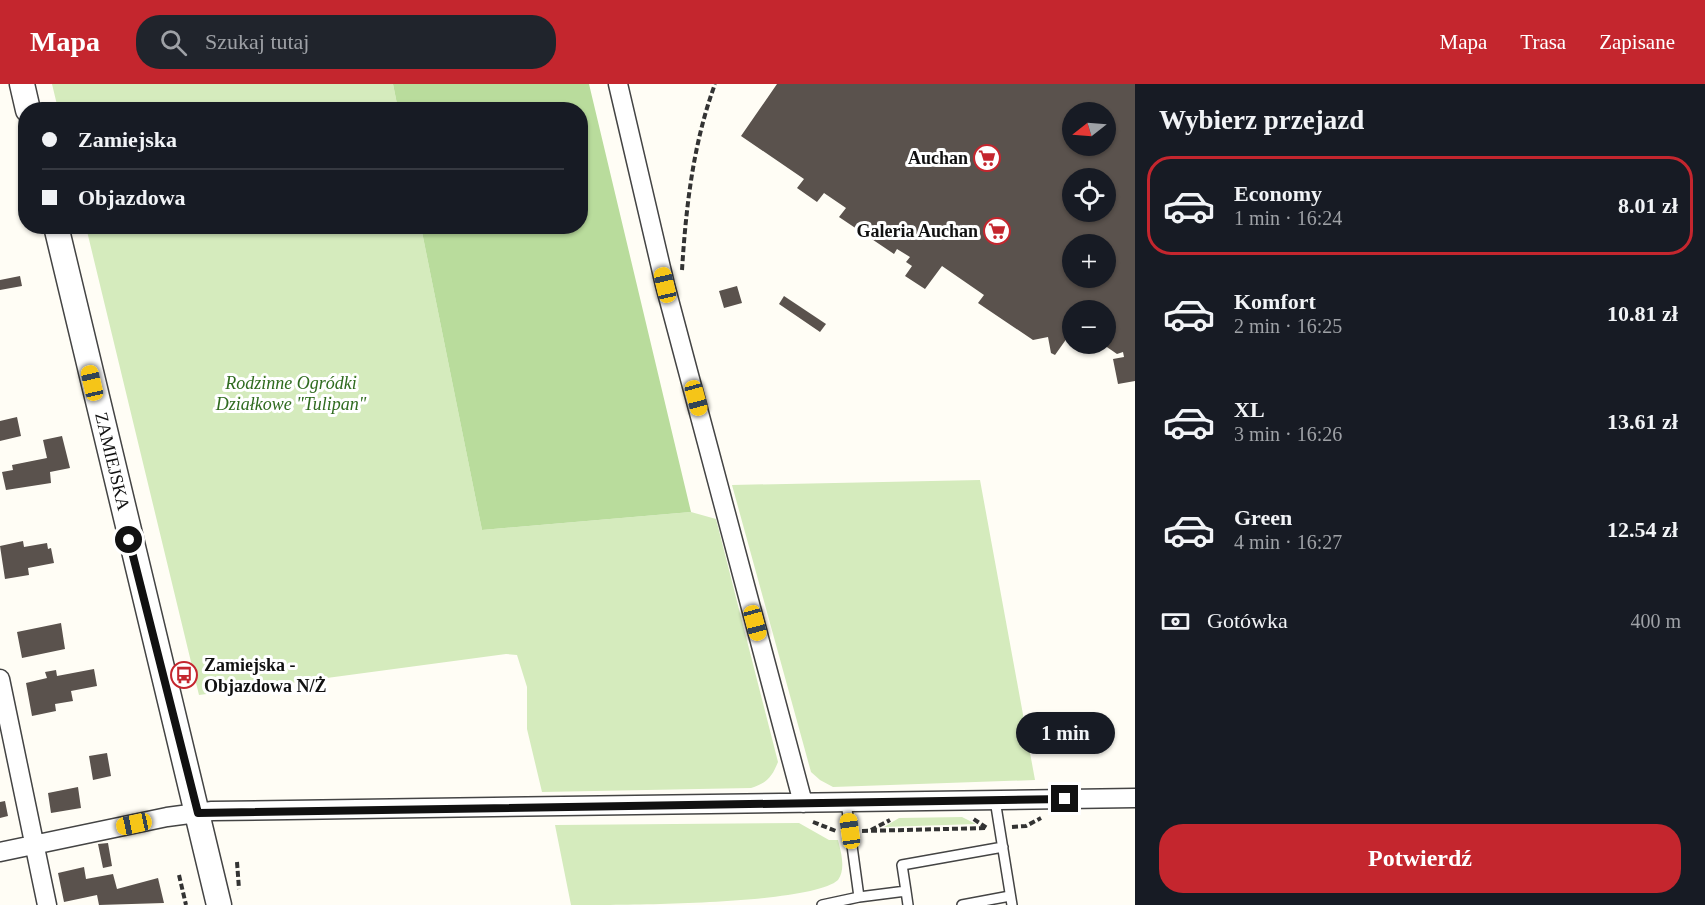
<!DOCTYPE html>
<html lang="pl">
<meta charset="utf-8">
<style>
body{margin:0;font-family:Georgia,serif;background:#20242c;color:#f1f3f6;height:100vh;display:flex;flex-direction:column;font-size:22px;white-space:nowrap}
*{box-sizing:border-box;margin:0}
p{font-size:20px;color:#9ea1a6}
.icon{flex:none;width:33px;height:33px;fill:none;stroke:currentColor;stroke-width:2;stroke-linecap:round;stroke-linejoin:round}
.map{position:relative;flex:1;overflow:hidden}
.drawer{display:flex;flex-direction:column;background:#171b24;width:570px}
.drawer>*{flex:none}
.hud{position:absolute;left:18px;top:18px;width:570px;height:132px;border-radius:24px;box-shadow:0 2px 4px #0004;display:grid;align-content:center;height:132px;padding:0 24px;background:#171b24}
.needle{width:39px;rotate:253deg}
.fabs{position:absolute;left:1062px;top:18px;display:grid;gap:12px}
.fabs a{display:grid;place-items:center;width:54px;height:54px;border-radius:50%;background:#171b24;box-shadow:0 2px 4px #0004;font-size:30px}
.end{position:absolute;width:27px;height:27px;margin:-14px;border:8px solid #111;background:#fff;box-shadow:0 0 0 3px #fff}
.from{border-radius:50%}
.bubble{position:absolute;height:42px;border-radius:21px;background:#171b24;box-shadow:0 2px 4px #0004;font-size:20px;font-weight:700;line-height:42px;text-align:center}
.car{position:absolute;width:18px;height:36px;margin:-18px -9px;border-radius:8px;box-shadow:0 0 4px 2px #0007;background:linear-gradient(#f5c518 24%,#345 0 40%,#f5c518 0 76%,#345 0 86%,#f5c518 0)}
.hud b{display:flex;align-items:center;gap:21px;height:57px;font-size:22px}
.hud b+b{border-top:2px solid #363941}
.hud i{width:15px;height:15px;background:#f1f3f6}
ul{padding:0;list-style:none}
li{display:flex;align-items:center;gap:18px;height:99px;margin:0 12px 9px;padding:0 12px;border:3px solid transparent;border-radius:24px}
li div{flex:1}
li b{display:block;font-size:22px}
li em{font-style:normal;font-weight:700}
li.active{border-color:#c4262e}
li>.icon{width:54px;height:54px;stroke-width:1.5}
h2{padding:0 24px;font-size:27px;line-height:72px}
.pay{display:flex;align-items:center;gap:15px;height:66px;padding:0 24px;font-size:22px}
.pay p{margin-inline-start:auto}
.primary-button{display:flex;gap:12px;margin-top:auto;padding:12px 24px}
.primary-button a{flex:1;height:69px;border-radius:24px;background:#c4262e;color:#fff;font-size:24px;font-weight:700;line-height:69px;text-align:center}
header{display:flex;align-items:center;gap:36px;box-sizing:border-box;height:84px;padding:0 30px;background:#c4262e;color:#fff}
header strong{font-size:28px}
nav{display:flex;gap:33px;margin-inline-start:auto;font-size:21px}
.search{width:420px;height:54px;background:#20242c;display:flex;align-items:center;gap:15px;box-sizing:border-box;padding:0 21px;border-radius:24px;color:#9ea1a6;font-size:22px}
main{display:flex;flex:1;min-height:0}
.map>svg:first-child{display:block}
</style>
<header>
<strong>Mapa</strong>
<div class="search"><svg class="icon" aria-label="search" viewBox="0 0 24 24"><circle cx="10" cy="10" r="6"/><path d="M15 15l6 6"/></svg>Szukaj tutaj</div>
<nav><a>Mapa</a><a>Trasa</a><a>Zapisane</a></nav>
</header>
<main>
<div class="map">
<svg width="1135" height="821" viewBox="0 0 1135 821">
<rect width="100%" height="100%" fill="#fffdf5"/>
<!-- green -->
<path fill="#d5ebbd" d="M 52,0 L 393,0 L 398,25 L 58,25 Z
M 86,143 L 421,143 L 482,446 L 691,428 L 716,435 L 778,678 C 772,693 767,699 751,704 L 542,708 L 527,645 L 527,603 L 517,571 L 506,570 L 199,611 Z
M 980,396 L 1035,696 L 833,703 L 820,696 L 811,688 L 732,401 Z
M 962,733 L 976,740 L 884,743 L 899,734 Z
M 799,739 L 829,756 L 838,756 C 841,768 846,785 838,796 C 811,821 619,821 571,821 L 555,741 Z"/>
<!-- forest -->
<path fill="#b9dc9c" d="M 393,0 L 589,0 L 691,428 L 482,446 L 421,143 L 580,142 L 580,26 L 398,25 Z"/>
<!-- building -->
<path fill="#5a524d" fill-rule="evenodd" d="M 777,0 L 1135,0 L 1135,297 L 1118,300 L 1113,275 L 1124,273 L 1123,268 L 1117,270 L 1104,261 L 1100,267 L 1089,260 L 1106,260 L 1106,226 L 1072,226 L 1072,247 L 1055,271 L 1051,269 L 1048,253 L 1033,256 L 978,219 L 984,211 L 942,182 L 925,205 L 905,192 L 912,182 L 906,178 L 910,173 L 897,165 L 894,170 L 839,133 L 846,124 L 824,109 L 817,118 L 797,104 L 804,95 L 741,52 ZM 1072,28 L 1106,28 L 1106,62 L 1072,62 ZM 1072,94 L 1106,94 L 1106,128 L 1072,128 ZM 1072,160 L 1106,160 L 1106,194 L 1072,194 Z
M 20,192 L 22,202 L 0,206 L 0,196 Z
M 737,202 L 742,219 L 724,224 L 719,207 Z
M 784,212 L 826,240 L 820,248 L 779,220 Z
M 17,333 L 21,352 L 0,357 L 0,337 Z
M 62,352 L 70,384 L 50,388 L 51,399 L 6,406 L 2,388 L 13,386 L 12,381 L 47,374 L 43,356 Z
M 23,457 L 24,463 L 47,459 L 48,465 L 51,464 L 54,479 L 28,484 L 29,491 L 5,495 L 0,462 Z
M 61,539 L 65,565 L 22,574 L 17,548 Z
M 94,585 L 97,602 L 71,607 L 73,617 L 55,620 L 56,627 L 32,632 L 26,599 L 47,594 L 45,588 L 56,586 L 57,592 Z
M 107,669 L 111,692 L 93,696 L 89,672 Z
M 78,703 L 81,724 L 51,729 L 48,709 Z
M 5,717 L 8,732 L 0,734 L 0,718 Z
M 108,759 L 112,782 L 103,784 L 98,760 Z
M 84,783 L 86,795 L 113,790 L 117,805 L 158,794 L 164,819 L 99,821 L 97,811 L 64,818 L 58,789 Z"/>
<g fill="none" stroke-linecap="round" stroke-linejoin="round">
<defs>
<path id="service" d="M 995,716 L 1012,821
M 846,718 L 859,813
M 906,807 L 902,781 L 1003,763
M 822,821 L 859,813 L 906,807 L 908,821
M 962,821 L 1010,812"/>
<path id="minor" d="M 618,0 L 665,201 L 803,719
M 0,595 L 47,821
M 0,768 L 167,733 L 212,727 L 1135,714"/>
<g id="tertiary">
<path d="M 22,0 L 28,26"/>
<path id="s1" d="M 56,142 L 219,821"/>
</g>
</defs>
<!-- service casing -->
<use href="#service" stroke="#444" stroke-width="12"/>
<!-- minor casing -->
<use href="#minor" stroke="#444" stroke-width="21"/>
<!-- tertiary casing -->
<use href="#tertiary" stroke="#444" stroke-width="27"/>
<!-- path -->
<path stroke="#333" stroke-width="4" stroke-dasharray="6 3" stroke-linecap="butt" d="M 682,186 C 686,123 693,60 715,0
M 813,738 L 836,747
M 1012,743 L 1026,742 L 1041,734
M 871,746 L 890,736
M 862,747 L 987,744 L 972,734
M 237,778 L 239,805
M 179,791 L 186,821"/>
<!-- service -->
<use href="#service" stroke="#fff" stroke-width="9"/>
<!-- minor -->
<use href="#minor" stroke="#fff" stroke-width="18"/>
<!-- tertiary -->
<use href="#tertiary" stroke="#fff" stroke-width="24"/>
</g>
<g fill="none" stroke-linecap="round" stroke-linejoin="round">
<!-- route -->
<path stroke="#111" stroke-width="8" d="M 129,456 L 198,729 L 1065,715"/>
</g>
<!-- icons -->
<defs>
<symbol id="supermarket-ring" viewBox="-11 -11 22 22"><circle r="9.5" fill="#fff" stroke="#c4262e" stroke-width="1.5"/><path d="M-6-5.5h2.5l.6 2H6L4.5 2H-2.5L-4.4-4H-6ZM-1.5 3.2a1.3 1.3 0 1 0 .1 0ZM3 3.2a1.3 1.3 0 1 0 .1 0Z" fill="#c4262e"/></symbol>
<symbol id="bus-ring" viewBox="-11 -11 22 22"><circle r="9.5" fill="#fff" stroke="#c4262e" stroke-width="1.5"/><path d="M-5-6H5V4H4V6H2V4H-2V6H-4V4H-5ZM-3.5-4V0h7V-4ZM-3.5 1.2v1.5H-2V1.2ZM2 1.2v1.5H3.5V1.2Z" fill="#c4262e"/></symbol>
</defs>
<g fill-rule="evenodd">
<use href="#supermarket-ring" x="972" y="59" width="30" height="30"/>
<use href="#supermarket-ring" x="982" y="132" width="30" height="30"/>
<use href="#bus-ring" x="169" y="576" width="30" height="30"/>
</g>
<g text-anchor="middle" stroke-width="6" stroke-linejoin="round" paint-order="stroke">
<!-- poi labels -->
<g font-size="18" font-weight="bold" fill="#111" stroke="#fff" text-anchor="end">
<text x="968" y="80">Auchan</text>
<text x="978" y="153">Galeria Auchan</text>
<text x="204" y="587" text-anchor="start">Zamiejska -<tspan x="204" dy="21">Objazdowa N/Ż</tspan></text>
</g>
<!-- park labels -->
<g font-size="18" font-style="italic" fill="#2f6b1f" stroke="#fff">
<text x="291" y="305">Rodzinne Ogródki<tspan x="291" dy="21">Działkowe "Tulipan"</tspan></text>
</g>
<!-- street labels -->
<g font-size="18" fill="#111" stroke="#fff">
<text dy="6" stroke="none"><textPath href="#s1" startOffset="242">ZAMIEJSKA</textPath></text>
</g>
</g>
</svg>
<div class="fabs">
<a><svg class="needle" viewBox="-14 -14 28 28"><path d="M0-13l5 13h-10z" fill="#e53935"/><path d="M0 13l5-13h-10z" fill="#9ea1a6"/></svg></a>
<a><svg class="icon" aria-label="locate" viewBox="0 0 24 24"><circle cx="12" cy="12" r="6"/><path d="M12 2v4M12 18v4M2 12h4M18 12h4"/></svg></a>
<a>+</a>
<a>−</a>
</div>
<i class="end from" style="left:129px;top:456px"></i>
<i class="end" style="left:1065px;top:715px"></i>
<div class="bubble" style="left:1016px;top:628px;width:99px">1 min</div>
<i class="car" style="left:665px;top:201px;rotate:347deg"></i>
<i class="car" style="left:92px;top:299px;rotate:347deg"></i>
<i class="car" style="left:696px;top:314px;rotate:165deg"></i>
<i class="car" style="left:755px;top:539px;rotate:165deg"></i>
<i class="car" style="left:134px;top:740px;rotate:258deg"></i>
<i class="car" style="left:850px;top:747px;rotate:352deg"></i>
<div class="hud">
<b><i class="from"></i>Zamiejska</b>
<b><i></i>Objazdowa</b>
</div>
</div>
<section class="drawer">
<h2>Wybierz przejazd</h2>
<ul>
<li class="active"><svg class="icon" aria-label="car" viewBox="0 0 24 24"><path d="M5 17H2v-5l4-1 3-4h7l3 4 3 1v5h-3M9 17h6M6 11h13"/><circle cx="7" cy="17" r="2"/><circle cx="17" cy="17" r="2"/></svg><div><b>Economy</b><p>1 min · 16:24</p></div><em>8.01 zł</em></li>
<li><svg class="icon" aria-label="car" viewBox="0 0 24 24"><path d="M5 17H2v-5l4-1 3-4h7l3 4 3 1v5h-3M9 17h6M6 11h13"/><circle cx="7" cy="17" r="2"/><circle cx="17" cy="17" r="2"/></svg><div><b>Komfort</b><p>2 min · 16:25</p></div><em>10.81 zł</em></li>
<li><svg class="icon" aria-label="car" viewBox="0 0 24 24"><path d="M5 17H2v-5l4-1 3-4h7l3 4 3 1v5h-3M9 17h6M6 11h13"/><circle cx="7" cy="17" r="2"/><circle cx="17" cy="17" r="2"/></svg><div><b>XL</b><p>3 min · 16:26</p></div><em>13.61 zł</em></li>
<li><svg class="icon" aria-label="car" viewBox="0 0 24 24"><path d="M5 17H2v-5l4-1 3-4h7l3 4 3 1v5h-3M9 17h6M6 11h13"/><circle cx="7" cy="17" r="2"/><circle cx="17" cy="17" r="2"/></svg><div><b>Green</b><p>4 min · 16:27</p></div><em>12.54 zł</em></li>
</ul>
<div class="pay"><svg class="icon" aria-label="cash" viewBox="0 0 24 24"><path d="M3 7h18v10H3z"/><circle cx="12" cy="12" r="2"/></svg>Gotówka<p>400 m</p></div>
<div class="primary-button"><a>Potwierdź</a></div>
</section>
</main>
